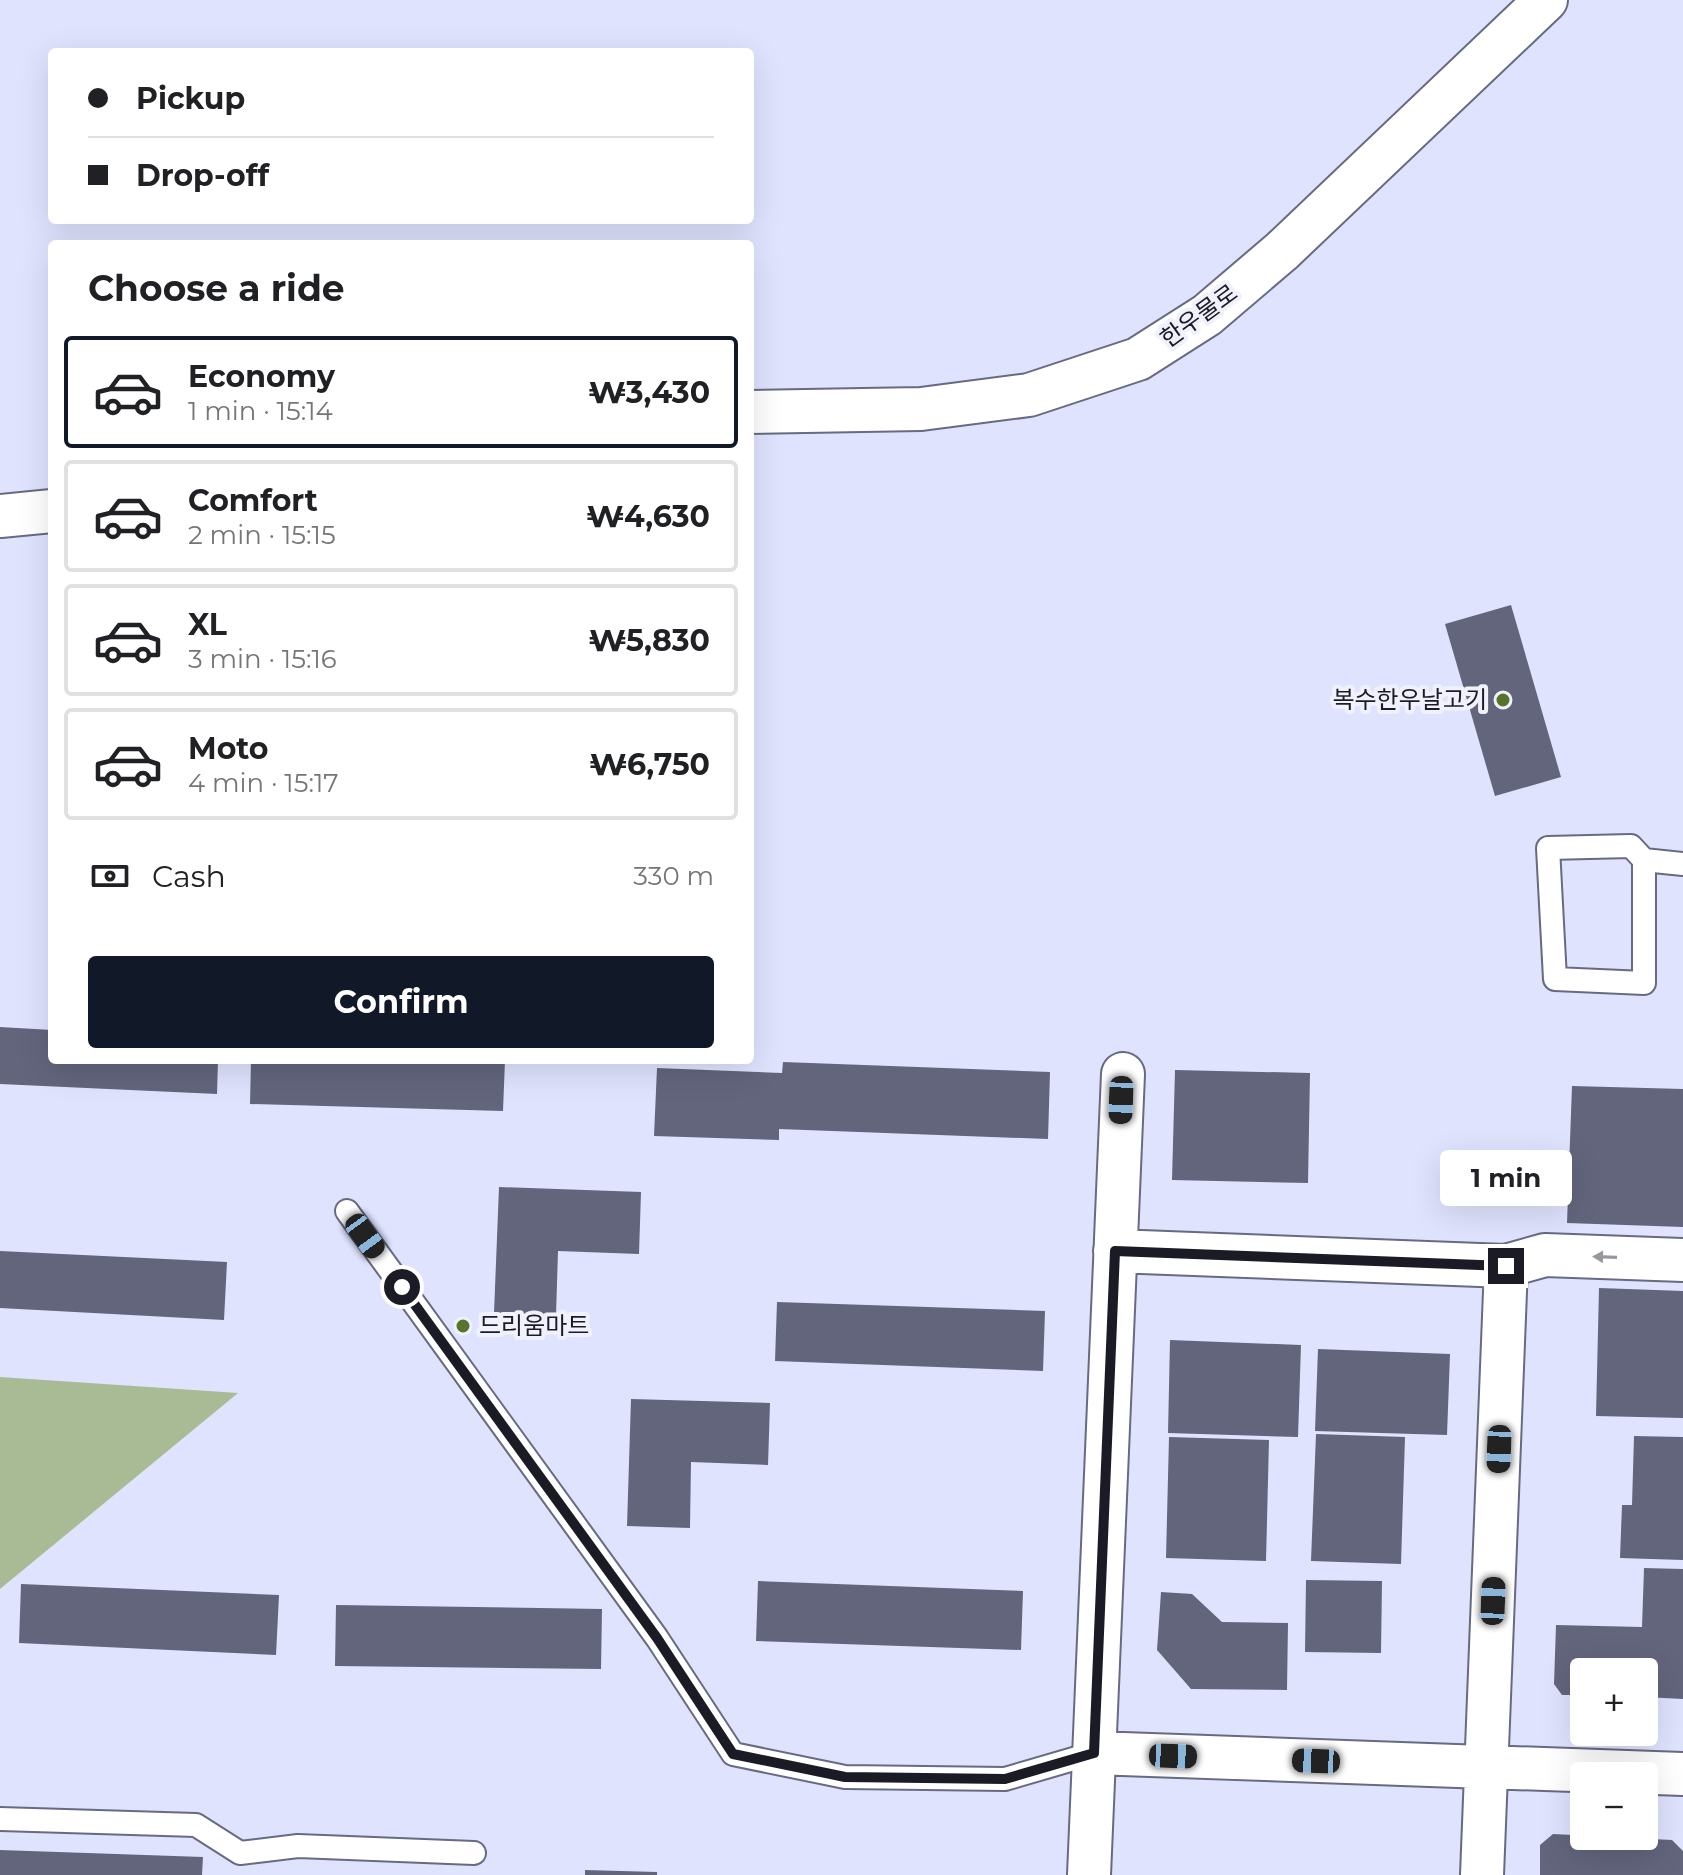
<!DOCTYPE html>
<meta charset="utf-8">
<style>
body{margin:0;font-family:Montserrat,"Noto Sans KR",sans-serif;background:#f6f6f6;color:#202124;height:100vh;display:flex;flex-direction:column;font-size:30px;white-space:nowrap}
*{box-sizing:border-box;margin:0}
p{font-size:26px;color:#757577}
.icon{flex:none;width:44px;height:44px;fill:none;stroke:currentColor;stroke-width:2;stroke-linecap:round;stroke-linejoin:round}
.map{position:relative;flex:1;overflow:hidden}
.details{position:absolute;left:48px;top:240px;width:706px;height:824px;display:flex;flex-direction:column;background:#fff;border-radius:8px;box-shadow:0 8px 32px #0002}
.details>*{flex:none}
.banner{position:absolute;left:48px;top:48px;width:706px;height:176px;border-radius:8px;box-shadow:0 8px 32px #0002;display:grid;align-content:center;height:176px;padding:0 40px;background:#fff}
.buttons{position:absolute;left:1570px;top:1658px;display:grid;gap:16px}
.buttons a{display:grid;place-items:center;width:88px;height:88px;border-radius:8px;background:#fff;box-shadow:0 8px 32px #0002;font-size:40px}
.end{position:absolute;width:36px;height:36px;margin:-18px;border:10px solid #1a1b24;background:#fff;box-shadow:0 0 0 4px #fff}
.from{border-radius:50%}
.bubble{position:absolute;height:56px;border-radius:8px;background:#fff;box-shadow:0 8px 32px #0002;font-size:26px;font-weight:700;line-height:56px;text-align:center}
.car{position:absolute;width:24px;height:48px;margin:-24px -12px;border-radius:10px;box-shadow:0 0 6px 2px #0007;background:linear-gradient(#222 24%,#8ab4d8 0 40%,#222 0 76%,#8ab4d8 0 86%,#222 0)}
.banner b{display:flex;align-items:center;gap:28px;height:76px;font-size:30px}
.banner b+b{border-top:2px solid #e0e0e0}
.banner i{width:20px;height:20px;background:#202124}
ul{padding:0;list-style:none}
li{display:flex;align-items:center;gap:24px;height:112px;margin:0 16px 12px;padding:0 24px;border:4px solid #e0e0e0;border-radius:8px}
li div{flex:1}
li b{display:block;font-size:30px}
li em{font-style:normal;font-weight:700}
li.current{border-color:#111827}
li>.icon{width:72px;height:72px;stroke-width:1.5}
h2{padding:0 40px;font-size:36px;line-height:96px}
.pay{display:flex;align-items:center;gap:20px;height:88px;padding:0 40px;font-size:30px}
.pay p{margin-inline-start:auto}
.primary-button{display:flex;gap:16px;margin-top:auto;padding:16px 40px}
.primary-button a{flex:1;height:92px;border-radius:8px;background:#111827;color:#fff;font-size:32px;font-weight:700;line-height:92px;text-align:center}
.map>svg:first-child{display:block}
</style>
<div class="map">
<svg width="1683" height="1875" viewBox="0 0 1683 1875">
<rect width="100%" height="100%" fill="#dfe3fe"/>
<!-- forest -->
<path fill="#a9bb94" d="M 0,1377 L 238,1393 L 0,1589 Z"/>
<!-- building -->
<path fill="#62657c" d="M 1511,605 L 1561,777 L 1495,796 L 1445,624 Z
M 0,1027 L 52,1030 L 52,1060 L 218,1060 L 217,1094 L 0,1084 Z
M 251,1060 L 505,1060 L 503,1111 L 250,1104 Z
M 783,1062 L 1050,1072 L 1048,1139 L 779,1129 L 779,1140 L 654,1136 L 657,1068 L 782,1073 Z
M 1175,1070 L 1310,1073 L 1308,1183 L 1172,1180 Z
M 1572,1086 L 1683,1089 L 1683,1227 L 1567,1223 Z
M 499,1187 L 641,1192 L 639,1254 L 558,1251 L 556,1315 L 494,1313 Z
M 0,1251 L 227,1262 L 224,1320 L 0,1308 Z
M 1599,1288 L 1683,1291 L 1683,1418 L 1596,1416 Z
M 777,1302 L 1045,1311 L 1043,1371 L 775,1361 Z
M 1170,1340 L 1301,1345 L 1298,1437 L 1168,1433 Z
M 1318,1349 L 1450,1354 L 1447,1435 L 1315,1431 Z
M 631,1399 L 770,1403 L 768,1465 L 691,1462 L 690,1528 L 627,1526 Z
M 1316,1434 L 1405,1437 L 1401,1564 L 1311,1561 Z
M 1634,1436 L 1683,1437 L 1683,1560 L 1620,1558 L 1622,1505 L 1632,1505 Z
M 1169,1437 L 1269,1440 L 1266,1561 L 1166,1558 Z
M 1644,1568 L 1683,1569 L 1683,1699 L 1644,1697 L 1644,1672 L 1584,1672 L 1584,1695 L 1562,1695 L 1554,1684 L 1556,1625 L 1642,1627 Z
M 1306,1580 L 1382,1581 L 1381,1653 L 1305,1652 Z
M 758,1581 L 1023,1591 L 1021,1650 L 756,1641 Z
M 21,1584 L 279,1595 L 276,1655 L 19,1643 Z
M 1161,1592 L 1192,1594 L 1222,1622 L 1288,1623 L 1287,1690 L 1191,1689 L 1157,1650 Z
M 336,1605 L 602,1609 L 601,1669 L 335,1666 Z
M 1553,1834 L 1672,1840 L 1683,1851 L 1683,1875 L 1540,1875 L 1540,1845 Z
M 0,1850 L 203,1857 L 202,1875 L 0,1875 Z
M 585,1870 L 657,1872 L 657,1875 L 585,1875 Z"/>
<g fill="none" stroke-linecap="round" stroke-linejoin="round">
<defs>
<path id="lane" d="M 1644,860 L 1644,983 L 1555,979 L 1548,848 L 1631,846 L 1644,860 L 1683,864
M 347,1211 L 657,1638 L 733,1754 L 845,1777 L 1005,1779 L 1094,1753
M 0,1819 L 196,1825 L 240,1853 L 298,1846 L 474,1853"/>
<path id="street" d="M 750,412 L 921,409 L 1029,395 L 1138,359 L 1207,315 L 1282,251 L 1546,0
M 0,516 L 52,511
M 1115,1251 L 1506,1266 L 1545,1255 L 1683,1260
M 1094,1753 L 1683,1774
M 1089,1875 L 1123,1074
M 1482,1875 L 1506,1266"/>
</defs>
<!-- lane casing -->
<use href="#lane" stroke="#676a81" stroke-width="26"/>
<!-- street casing -->
<use href="#street" stroke="#676a81" stroke-width="46"/>
<!-- lane -->
<use href="#lane" stroke="#fff" stroke-width="22"/>
<!-- street -->
<use href="#street" stroke="#fff" stroke-width="42"/>
</g>
<!-- one-way arrows -->
<defs><path id="oneway-solid" d="M-6-.8H1V-3.2L6.5 0L1 3.2V.8H-6Z" transform="scale(2)"/></defs>
<use fill="#98989c" href="#oneway-solid" transform="translate(1605 1257) rotate(-178)"/>
<g fill="none" stroke-linecap="round" stroke-linejoin="round">
<!-- route -->
<path stroke="#1a1b24" stroke-width="10" d="M 402,1287 L 657,1638 L 733,1754 L 845,1777 L 1005,1779 L 1094,1753 L 1115,1251 L 1506,1266"/>
</g>
<!-- markers -->
<g fill="#56752b" stroke="#f0f1fc" stroke-width="3">
<circle cx="1503" cy="700" r="8"/>
<circle cx="463" cy="1326" r="8"/>
</g>
<g text-anchor="middle" stroke-width="8" stroke-linejoin="round" paint-order="stroke">
<!-- street labels -->
<g font-size="24" fill="#1a1b24" stroke="#f0f1fc">
<text transform="translate(1199 316) rotate(-36)" y="8">한우물로</text>
</g>
<!-- poi labels -->
<g font-size="24" fill="#1a1b24" stroke="#f0f1fc" text-anchor="end">
<text x="1487" y="708">복수한우날고기</text>
<text x="479" y="1334" text-anchor="start">드리움마트</text>
</g>
</g>
</svg>
<div class="buttons">
<a>+</a>
<a>−</a>
</div>
<i class="end from" style="left:402px;top:1287px"></i>
<i class="end" style="left:1506px;top:1266px"></i>
<div class="bubble" style="left:1440px;top:1150px;width:132px">1 min</div>
<i class="car" style="left:1121px;top:1100px;rotate:182deg"></i>
<i class="car" style="left:365px;top:1236px;rotate:144deg"></i>
<i class="car" style="left:1499px;top:1449px;rotate:182deg"></i>
<i class="car" style="left:1493px;top:1601px;rotate:2deg"></i>
<i class="car" style="left:1173px;top:1756px;rotate:92deg"></i>
<i class="car" style="left:1316px;top:1761px;rotate:272deg"></i>
<div class="banner">
<b><i class="from"></i>Pickup</b>
<b><i></i>Drop-off</b>
</div>
<section class="details">
<h2>Choose a ride</h2>
<ul>
<li class="current"><svg class="icon" aria-label="car" viewBox="0 0 24 24"><path d="M5 17H2v-5l4-1 3-4h7l3 4 3 1v5h-3M9 17h6M6 11h13"/><circle cx="7" cy="17" r="2"/><circle cx="17" cy="17" r="2"/></svg><div><b>Economy</b><p>1 min · 15:14</p></div><em>₩3,430</em></li>
<li><svg class="icon" aria-label="car" viewBox="0 0 24 24"><path d="M5 17H2v-5l4-1 3-4h7l3 4 3 1v5h-3M9 17h6M6 11h13"/><circle cx="7" cy="17" r="2"/><circle cx="17" cy="17" r="2"/></svg><div><b>Comfort</b><p>2 min · 15:15</p></div><em>₩4,630</em></li>
<li><svg class="icon" aria-label="car" viewBox="0 0 24 24"><path d="M5 17H2v-5l4-1 3-4h7l3 4 3 1v5h-3M9 17h6M6 11h13"/><circle cx="7" cy="17" r="2"/><circle cx="17" cy="17" r="2"/></svg><div><b>XL</b><p>3 min · 15:16</p></div><em>₩5,830</em></li>
<li><svg class="icon" aria-label="car" viewBox="0 0 24 24"><path d="M5 17H2v-5l4-1 3-4h7l3 4 3 1v5h-3M9 17h6M6 11h13"/><circle cx="7" cy="17" r="2"/><circle cx="17" cy="17" r="2"/></svg><div><b>Moto</b><p>4 min · 15:17</p></div><em>₩6,750</em></li>
</ul>
<div class="pay"><svg class="icon" aria-label="cash" viewBox="0 0 24 24"><path d="M3 7h18v10H3z"/><circle cx="12" cy="12" r="2"/></svg>Cash<p>330 m</p></div>
<div class="primary-button"><a>Confirm</a></div>
</section>
</div>
